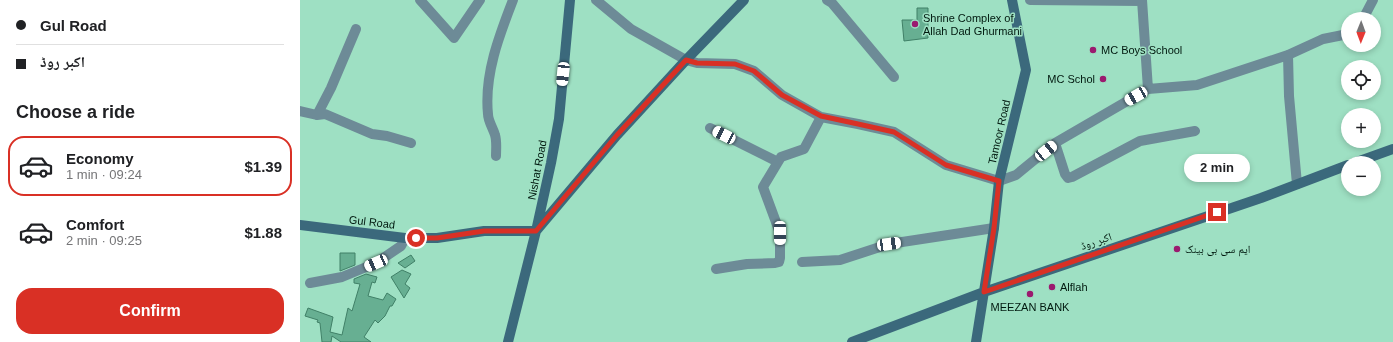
<!DOCTYPE html>
<meta charset="utf-8">
<style>
body{margin:0;font-family:Helvetica,"Noto Naskh Arabic",sans-serif;background:#f6f6f6;color:#202124;height:100vh;display:flex;flex-direction:column;font-size:15px;white-space:nowrap}
*{box-sizing:border-box;margin:0}
p{font-size:13px;color:#757577}
.icon{flex:none;width:22px;height:22px;fill:none;stroke:currentColor;stroke-width:2;stroke-linecap:round;stroke-linejoin:round}
.map{position:relative;flex:1;overflow:hidden}
.details{display:flex;flex-direction:column;background:#fff;width:300px}
.details>*{flex:none}
.banner{display:grid;align-content:center;height:88px;padding:0 16px;background:#fff}
.needle{width:26px;rotate:181deg}
.tools{position:absolute;left:1041px;top:12px;display:grid;gap:8px}
.tools a{display:grid;place-items:center;width:40px;height:40px;border-radius:50%;background:#fff;box-shadow:0 2px 6px #0003;font-size:20px}
.end{position:absolute;width:18px;height:18px;margin:-9px;border:5px solid #d93025;background:#fff;box-shadow:0 0 0 2px #fff}
.from{border-radius:50%}
.bubble{position:absolute;height:28px;border-radius:14px;background:#fff;box-shadow:0 2px 6px #0003;font-size:13px;font-weight:800;line-height:28px;text-align:center}
.car{position:absolute;width:12px;height:24px;margin:-12px -6px;border-radius:5px;box-shadow:0 0 3px 1px #0007;background:linear-gradient(#fff 24%,#345 0 40%,#fff 0 76%,#345 0 86%,#fff 0)}
.banner b{display:flex;align-items:center;gap:14px;height:38px;font-size:15px}
.banner b+b{border-top:1px solid #e0e0e0}
.banner i{width:10px;height:10px;background:#202124}
ul{padding:0;list-style:none}
li{display:flex;align-items:center;gap:12px;height:60px;margin:0 8px 6px;padding:0 8px;border:2px solid transparent;border-radius:16px}
li div{flex:1}
li b{display:block;font-size:15px}
li em{font-style:normal;font-weight:800}
li.current{border-color:#d93025}
li>.icon{width:36px;height:36px;stroke-width:1.5}
h2{padding:0 16px;font-size:18px;line-height:48px}
.primary-button{display:flex;gap:8px;margin-top:auto;padding:8px 16px}
.primary-button a{flex:1;height:46px;border-radius:16px;background:#d93025;color:#fff;font-size:16px;font-weight:800;line-height:46px;text-align:center}
main{display:flex;flex:1;min-height:0}
.map>svg:first-child{display:block}
</style>
<main>
<section class="details">
<div class="banner">
<b><i class="from"></i>Gul Road</b>
<b><i></i>اکبر روڈ</b>
</div>
<h2>Choose a ride</h2>
<ul>
<li class="current"><svg class="icon" aria-label="car" viewBox="0 0 24 24"><path d="M5 17H2v-5l4-1 3-4h7l3 4 3 1v5h-3M9 17h6M6 11h13"/><circle cx="7" cy="17" r="2"/><circle cx="17" cy="17" r="2"/></svg><div><b>Economy</b><p>1 min · 09:24</p></div><em>$1.39</em></li>
<li><svg class="icon" aria-label="car" viewBox="0 0 24 24"><path d="M5 17H2v-5l4-1 3-4h7l3 4 3 1v5h-3M9 17h6M6 11h13"/><circle cx="7" cy="17" r="2"/><circle cx="17" cy="17" r="2"/></svg><div><b>Comfort</b><p>2 min · 09:25</p></div><em>$1.88</em></li>
</ul>
<div class="primary-button"><a>Confirm</a></div>
</section>
<div class="map">
<svg width="1093" height="342" viewBox="0 0 1093 342">
<rect width="100%" height="100%" fill="#9ee0c3"/>
<!-- building -->
<path fill="#67af92" stroke="#408067" d="M 617,8 L 628,8 L 628,38 L 604,41 L 602,20 L 617,20 Z
M 40,253 L 55,253 L 55,265 L 40,271 Z
M 111,255 L 115,261 L 105,268 L 98,263 Z
M 102,270 L 111,274 L 105,284 L 110,288 L 104,298 L 91,277 Z
M 66,274 L 77,277 L 75,283 L 72,282 L 68,296 L 83,300 L 87,293 L 96,299 L 92,306 L 90,306 L 85,316 L 78,323 L 75,320 L 64,337 L 71,342 L 41,342 L 32,336 L 31,342 L 22,342 L 20,323 L 17,322 L 18,320 L 5,316 L 8,308 L 33,317 L 30,332 L 42,335 L 48,308 L 52,311 L 60,284 L 54,283 L 54,279 Z"/>
<g fill="none" stroke-linecap="round" stroke-linejoin="round">
<!-- street -->
<path stroke="#6d8b97" stroke-width="10" d="M 120,0 L 154,38 L 180,0
M 296,0 L 331,29 L 386,60 L 397,63 L 435,64 L 454,71 L 482,95 L 521,117 L 558,124 L 594,132 L 646,165 L 699,181 L 716,175 L 755,143 L 848,89 L 897,85 L 988,55 L 1023,39 L 1048,34
M 527,0 L 532,3 L 594,77
M 730,0 L 842,1
M 842,0 L 848,89
M 1063,19 L 1073,0
M 988,55 L 989,96 L 997,184
M 0,111 L 17,115 L 25,114 L 72,134 L 87,136 L 111,143
M 17,115 L 31,88 L 56,29
M 410,128 L 478,162
M 755,143 L 765,174 L 768,178 L 772,177 L 840,141 L 895,131
M 196,156 C 196,150 197,141 195,135 C 193,128 188,121 188,114 C 184,75 199,36 213,0
M 502,262 L 540,260 L 589,244 L 694,228
M 416,269 L 447,264 L 475,263 L 479,262 L 480,258 L 480,233 L 463,187 L 481,157 L 504,149 L 521,117
M 10,283 L 42,277 L 76,263 L 101,246 L 105,238"/>
<!-- secondary -->
<path stroke="#3b697c" stroke-width="10" d="M 1054,163 L 1093,149
M 0,225 L 105,238 L 137,238 L 184,231 L 236,231 L 317,135 L 386,60 L 444,0
M 208,342 L 236,231 L 251,163 L 259,119 L 270,0
M 552,342 L 684,292 L 961,198 L 1048,165
M 676,342 L 694,228 L 699,181 L 726,70 L 712,0"/>
</g>
<g fill="none" stroke-linecap="round" stroke-linejoin="round">
<!-- route -->
<path stroke="#d93025" stroke-width="5" d="M 116,238 L 137,238 L 184,231 L 236,231 L 317,135 L 386,60 L 397,63 L 435,64 L 454,71 L 482,95 L 521,116 L 558,124 L 594,132 L 646,165 L 699,181 L 694,228 L 684,292 L 917,212"/>
</g>
<!-- markers -->
<g fill="#9b1a6f" stroke="#9ee0c3" stroke-width="1.5">
<circle cx="615" cy="24" r="4"/>
<circle cx="793" cy="50" r="4"/>
<circle cx="803" cy="79" r="4"/>
<circle cx="877" cy="249" r="4"/>
<circle cx="752" cy="287" r="4"/>
<circle cx="730" cy="294" r="4"/>
</g>
<g text-anchor="middle" stroke-width="3" stroke-linejoin="round" paint-order="stroke">
<!-- poi labels -->
<g font-size="11" fill="#00190f" stroke="#9ee0c3" text-anchor="start">
<text x="623" y="22">Shrine Complex of<tspan x="623" dy="13">Allah Dad Ghurmani</tspan></text>
<text x="801" y="54">MC Boys School</text>
<text x="795" y="83" text-anchor="end">MC Schol</text>
<text x="885" y="253">ایم سی بی بینک</text>
<text x="760" y="291">Alflah</text>
<text x="730" y="311" text-anchor="middle">MEEZAN BANK</text>
</g>
<!-- street labels -->
<g font-size="11" fill="#00190f" stroke="#9ee0c3">
<text transform="translate(699 132) rotate(-77)" y="4">Tamoor Road</text>
<text transform="translate(237 170) rotate(-79)" y="4">Nishat Road</text>
<text transform="translate(72 222) rotate(7)" y="4">Gul Road</text>
<text transform="translate(796 241) rotate(-19)" y="4">اکبر روڈ</text>
</g>
</g>
</svg>
<div class="tools">
<a><svg class="needle" viewBox="-14 -14 28 28"><path d="M0-13l5 13h-10z" fill="#e53935"/><path d="M0 13l5-13h-10z" fill="#757577"/></svg></a>
<a><svg class="icon" aria-label="locate" viewBox="0 0 24 24"><circle cx="12" cy="12" r="6"/><path d="M12 2v4M12 18v4M2 12h4M18 12h4"/></svg></a>
<a>+</a>
<a>−</a>
</div>
<i class="end from" style="left:116px;top:238px"></i>
<i class="end" style="left:917px;top:212px"></i>
<div class="bubble" style="left:884px;top:154px;width:66px">2 min</div>
<i class="car" style="left:263px;top:74px;rotate:186deg"></i>
<i class="car" style="left:836px;top:96px;rotate:240deg"></i>
<i class="car" style="left:424px;top:135px;rotate:297deg"></i>
<i class="car" style="left:746px;top:151px;rotate:51deg"></i>
<i class="car" style="left:480px;top:233px;rotate:180deg"></i>
<i class="car" style="left:589px;top:244px;rotate:82deg"></i>
<i class="car" style="left:76px;top:263px;rotate:247deg"></i>
</div>
</main>
